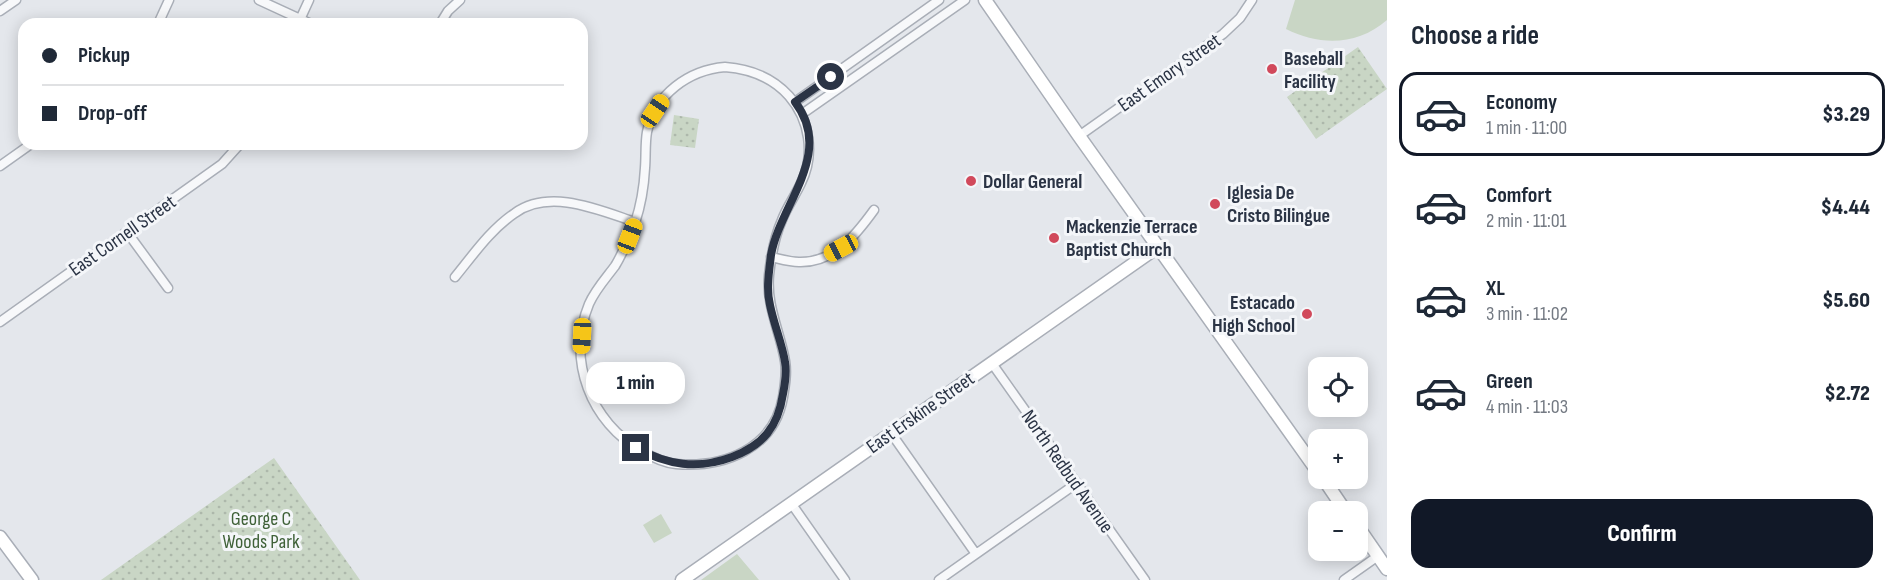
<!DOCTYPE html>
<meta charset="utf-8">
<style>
body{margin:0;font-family:"Sofia Sans Condensed",sans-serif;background:#f2f2f3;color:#1f2937;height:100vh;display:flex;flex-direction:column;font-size:22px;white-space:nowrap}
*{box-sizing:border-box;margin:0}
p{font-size:20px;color:#747a83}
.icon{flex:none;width:33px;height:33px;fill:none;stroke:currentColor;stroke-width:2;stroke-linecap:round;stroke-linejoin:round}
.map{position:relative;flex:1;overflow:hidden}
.drawer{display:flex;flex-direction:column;background:#fff;width:510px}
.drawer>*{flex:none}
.guide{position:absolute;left:18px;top:18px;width:570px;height:132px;border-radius:18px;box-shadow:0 3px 15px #0003;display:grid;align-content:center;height:132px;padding:0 24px;background:#fff}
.buttons{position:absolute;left:1308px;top:357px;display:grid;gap:12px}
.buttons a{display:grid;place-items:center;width:60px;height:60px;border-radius:12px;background:#fff;box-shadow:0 3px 15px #0003;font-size:30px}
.end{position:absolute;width:27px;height:27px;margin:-14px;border:8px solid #2b3445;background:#fff;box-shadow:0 0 0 3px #fff}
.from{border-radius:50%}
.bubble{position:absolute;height:42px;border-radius:18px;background:#fff;box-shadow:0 3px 15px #0003;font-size:20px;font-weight:800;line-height:42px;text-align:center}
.car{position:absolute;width:18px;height:36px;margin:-18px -9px;border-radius:8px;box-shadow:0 0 4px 2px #0007;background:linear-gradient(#f5c518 24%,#345 0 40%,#f5c518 0 76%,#345 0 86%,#f5c518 0)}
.guide b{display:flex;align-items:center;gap:21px;height:57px;font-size:22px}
.guide b+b{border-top:2px solid #e0e1e3}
.guide i{width:15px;height:15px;background:#1f2937}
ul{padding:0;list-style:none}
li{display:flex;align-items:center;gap:18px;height:84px;margin:0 12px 9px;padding:0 12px;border:3px solid transparent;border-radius:18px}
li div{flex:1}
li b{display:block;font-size:22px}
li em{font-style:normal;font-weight:800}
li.current{border-color:#111827}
li>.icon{width:54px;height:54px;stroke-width:1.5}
h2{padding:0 24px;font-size:27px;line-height:72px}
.button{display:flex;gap:12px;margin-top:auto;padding:12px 24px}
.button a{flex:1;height:69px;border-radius:18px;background:#111827;color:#fff;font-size:24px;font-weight:800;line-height:69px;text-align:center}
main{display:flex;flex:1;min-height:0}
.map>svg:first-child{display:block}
</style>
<main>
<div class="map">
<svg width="1387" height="580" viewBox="0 0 1387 580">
<defs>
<pattern id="park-dots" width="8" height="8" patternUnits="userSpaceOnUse" patternTransform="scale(1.5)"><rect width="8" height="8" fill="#c9d6c5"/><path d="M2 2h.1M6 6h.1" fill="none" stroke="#adb8ab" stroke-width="1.8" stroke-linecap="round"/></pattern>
</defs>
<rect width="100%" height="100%" fill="#e4e7ec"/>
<!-- grass -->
<path fill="#c9d6c5" d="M 1295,0 L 1387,0 L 1387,20 C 1357,46 1320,46 1286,29 Z
M 661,514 L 672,533 L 654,543 L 643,525 Z
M 737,554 L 759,580 L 701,580 Z"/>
<!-- park -->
<path fill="url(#park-dots)" d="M 1358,47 L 1387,89 L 1316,139 L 1287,97 Z
M 674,115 L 699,119 L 695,148 L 670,145 Z
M 274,458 L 360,580 L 101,580 Z"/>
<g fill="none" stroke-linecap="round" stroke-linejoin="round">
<defs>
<path id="street" d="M 259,0 L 311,24
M 0,11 L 16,0
M 158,24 L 169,0
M 298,24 L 309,0
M 440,24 L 448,11 L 460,0
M 725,67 C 751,69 772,77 789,96 C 810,120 815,155 801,183 C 795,196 787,207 782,220 C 774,238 771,256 769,275 C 766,306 780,331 785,361 C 787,373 785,385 783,397 C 774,449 724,468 676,464 C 664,463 652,457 642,451 C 591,423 566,360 589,304 C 595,290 606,278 615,266 C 623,253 629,238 635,223 C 641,205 644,187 645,168 C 646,156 645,143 647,132 C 655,94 689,70 725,67 Z
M 795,102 L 939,0
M 802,114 L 965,0
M 1079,136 L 1223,34 L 1240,18 L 1252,0
M 0,166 L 31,144
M 127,232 L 168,288
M 771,257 C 780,259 790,262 799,262 C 834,263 856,235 874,210
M 455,277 C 473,255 491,229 515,213 C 550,188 599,210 635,222
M 0,322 L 222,164 L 240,144
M 991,362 L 1145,580
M 891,433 L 976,554
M 791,503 L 845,580
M 939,580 L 1077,483
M 1344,580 L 1378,556"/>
<path id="secondary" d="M 985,0 L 1079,136 L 1318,472
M 1323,478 L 1346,512
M 1358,527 L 1387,569
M 0,537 L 32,580
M 682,580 L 1159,246"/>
</defs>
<!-- street casing -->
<use href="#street" stroke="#a9aeb7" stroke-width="11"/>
<!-- secondary casing -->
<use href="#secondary" stroke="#a9aeb7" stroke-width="15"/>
<!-- street -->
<use href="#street" stroke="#f7f8fa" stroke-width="8"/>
<!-- secondary -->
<use href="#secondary" stroke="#fff" stroke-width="12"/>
</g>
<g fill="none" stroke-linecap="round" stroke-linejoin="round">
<!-- route -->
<path stroke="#2b3445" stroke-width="8" d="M 636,448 C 668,465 697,470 732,457 C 763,445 778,427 783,394 C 785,384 787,373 785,362 C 782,343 774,325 770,305 C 766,289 769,272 771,255 C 780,204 835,154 795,102 L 831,77"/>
</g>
<!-- markers -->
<g fill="#d1495b" stroke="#f4f6f9" stroke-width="2">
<circle cx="1272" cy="69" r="6"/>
<circle cx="971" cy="181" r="6"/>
<circle cx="1215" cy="204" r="6"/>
<circle cx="1054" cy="238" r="6"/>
<circle cx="1307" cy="314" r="6"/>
</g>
<g text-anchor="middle" stroke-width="6" stroke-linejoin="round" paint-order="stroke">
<!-- poi labels -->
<g font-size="20" font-weight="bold" fill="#2b3445" stroke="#f4f6f9" text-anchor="start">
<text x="1284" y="65">Baseball<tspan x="1284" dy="23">Facility</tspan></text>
<text x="983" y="188">Dollar General</text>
<text x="1227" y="199">Iglesia De<tspan x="1227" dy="23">Cristo Bilingue</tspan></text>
<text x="1066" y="233">Mackenzie Terrace<tspan x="1066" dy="23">Baptist Church</tspan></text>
<text x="1295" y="309" text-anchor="end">Estacado<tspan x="1295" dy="23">High School</tspan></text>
</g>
<!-- street labels -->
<g font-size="20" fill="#2b3445" stroke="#f4f6f9">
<text transform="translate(1169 72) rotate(-35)" y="7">East Emory Street</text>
<text transform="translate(122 235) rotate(-35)" y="7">East Cornell Street</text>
<text transform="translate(920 412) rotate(-35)" y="7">East Erskine Street</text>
<text transform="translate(1068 471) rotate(55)" y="7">North Redbud Avenue</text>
</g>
<!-- park labels -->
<g font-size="20" fill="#3f6138" stroke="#f4f6f9">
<text x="261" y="525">George C<tspan x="261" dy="23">Woods Park</tspan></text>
</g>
</g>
</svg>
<div class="buttons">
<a><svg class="icon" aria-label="locate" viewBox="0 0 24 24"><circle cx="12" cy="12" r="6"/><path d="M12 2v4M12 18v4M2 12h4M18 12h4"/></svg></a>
<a>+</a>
<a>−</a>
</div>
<i class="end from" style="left:831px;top:77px"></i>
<i class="end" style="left:636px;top:448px"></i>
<div class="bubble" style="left:586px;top:362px;width:99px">1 min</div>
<i class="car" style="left:655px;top:111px;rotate:34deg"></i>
<i class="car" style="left:630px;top:236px;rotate:21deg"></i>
<i class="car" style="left:841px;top:248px;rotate:242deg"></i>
<i class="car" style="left:582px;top:336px;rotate:183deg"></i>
<div class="guide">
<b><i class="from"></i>Pickup</b>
<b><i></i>Drop-off</b>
</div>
</div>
<section class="drawer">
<h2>Choose a ride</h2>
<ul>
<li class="current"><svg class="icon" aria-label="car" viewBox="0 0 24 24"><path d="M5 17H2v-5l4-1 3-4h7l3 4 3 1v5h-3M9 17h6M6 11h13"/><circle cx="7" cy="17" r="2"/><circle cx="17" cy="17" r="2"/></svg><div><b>Economy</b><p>1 min · 11:00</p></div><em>$3.29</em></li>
<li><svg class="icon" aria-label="car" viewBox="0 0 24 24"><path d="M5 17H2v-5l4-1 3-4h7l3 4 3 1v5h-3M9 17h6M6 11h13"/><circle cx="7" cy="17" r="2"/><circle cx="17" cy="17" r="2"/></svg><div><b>Comfort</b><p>2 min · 11:01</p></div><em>$4.44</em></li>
<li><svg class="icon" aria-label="car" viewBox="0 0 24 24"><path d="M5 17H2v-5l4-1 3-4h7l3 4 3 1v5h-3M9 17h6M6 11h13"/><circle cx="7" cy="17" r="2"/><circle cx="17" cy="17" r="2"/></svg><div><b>XL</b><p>3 min · 11:02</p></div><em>$5.60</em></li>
<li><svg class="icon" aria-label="car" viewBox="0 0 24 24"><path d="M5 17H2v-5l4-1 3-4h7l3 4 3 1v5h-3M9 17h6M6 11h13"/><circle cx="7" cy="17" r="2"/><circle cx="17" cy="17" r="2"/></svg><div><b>Green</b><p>4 min · 11:03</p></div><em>$2.72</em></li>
</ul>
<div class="button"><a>Confirm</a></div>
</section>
</main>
